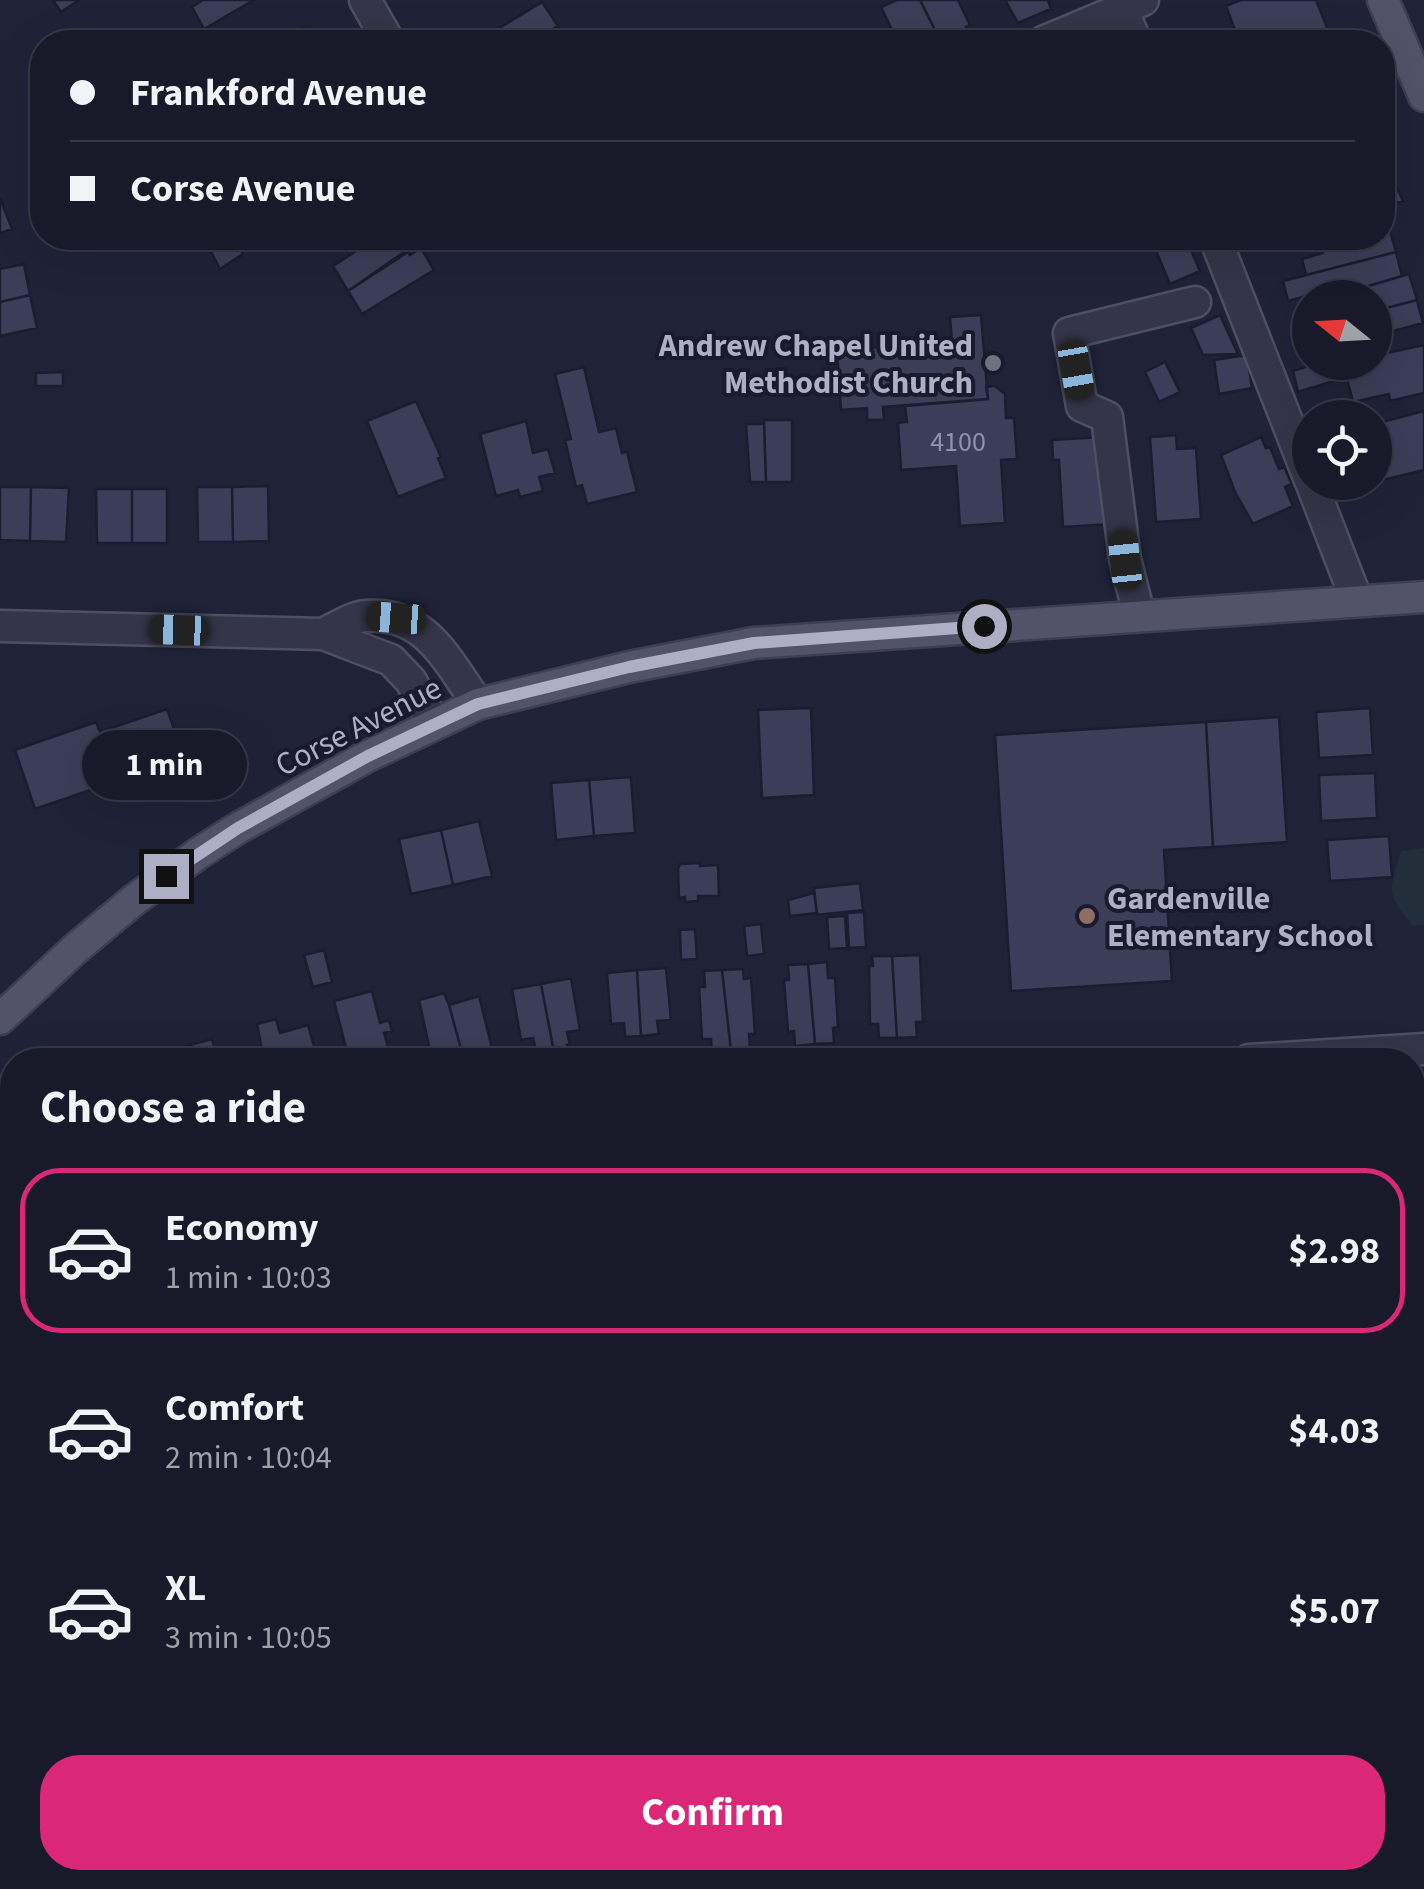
<!DOCTYPE html>
<meta charset="utf-8">
<style>
body{margin:0;font-family:"Source Sans 3",sans-serif;background:#212332;color:#f1f3f6;height:100vh;display:flex;flex-direction:column;font-size:38px;white-space:nowrap}
*{box-sizing:border-box;margin:0}
p{font-size:32px;color:#9fa1a8}
.icon{flex:none;width:55px;height:55px;fill:none;stroke:currentColor;stroke-width:2;stroke-linecap:round;stroke-linejoin:round}
.map{position:relative;flex:1;overflow:hidden}
.sheet{position:absolute;left:0px;top:1048px;width:1425px;height:842px;display:flex;flex-direction:column;background:#181a2a;border-radius:40px 40px 0 0;box-shadow:0 10px 40px #0002,0 0 0 2px #363847}
.sheet>*{flex:none}
.banner{position:absolute;left:30px;top:30px;width:1365px;height:220px;border-radius:40px;box-shadow:0 10px 40px #0002,0 0 0 2px #363847;display:grid;align-content:center;height:220px;padding:0 40px;background:#181a2a}
.needle{width:65px;rotate:288deg}
.buttons{position:absolute;left:1292px;top:280px;display:grid;gap:20px}
.buttons a{display:grid;place-items:center;width:100px;height:100px;border-radius:50%;background:#181a2a;box-shadow:0 10px 40px #0002,0 0 0 2px #363847;font-size:50px}
.end{position:absolute;width:45px;height:45px;margin:-22px;border:12px solid #aeafc5;background:#111;box-shadow:0 0 0 5px #111}
.from{border-radius:50%}
.bubble{position:absolute;height:70px;border-radius:35px;background:#181a2a;box-shadow:0 10px 40px #0002,0 0 0 2px #363847;font-size:32px;font-weight:700;line-height:70px;text-align:center}
.car{position:absolute;width:30px;height:60px;margin:-30px -15px;border-radius:12px;box-shadow:0 0 8px 2px #0007;background:linear-gradient(#222 24%,#8ab4d8 0 40%,#222 0 76%,#8ab4d8 0 86%,#222 0)}
.banner b{display:flex;align-items:center;gap:35px;height:95px;font-size:38px}
.banner b+b{border-top:2px solid #363847}
.banner i{width:25px;height:25px;background:#f1f3f6}
ul{padding:0;list-style:none}
li{display:flex;align-items:center;gap:30px;height:165px;margin:0 20px 15px;padding:0 20px;border:5px solid transparent;border-radius:40px}
li div{flex:1}
li b{display:block;font-size:38px}
li em{font-style:normal;font-weight:700}
li.active{border-color:#db2777}
li>.icon{width:90px;height:90px;stroke-width:1.5}
h2{padding:0 40px;font-size:45px;line-height:120px}
.button{display:flex;gap:20px;margin-top:auto;padding:20px 40px}
.button a{flex:1;height:115px;border-radius:40px;background:#db2777;color:#fff;font-size:40px;font-weight:700;line-height:115px;text-align:center}
.map>svg:first-child{display:block}
</style>
<div class="map">
<svg width="1424" height="1889" viewBox="0 0 1424 1889">
<rect width="100%" height="100%" fill="#202238"/>
<!-- green -->
<path fill="#222e39" d="M 1424,848 L 1424,925 L 1413,926 C 1385,893 1389,892 1401,851 Z
M 12,1718 L 12,1825 L 0,1784 L 0,1722 Z"/>
<!-- building -->
<path fill="#3c3d58" stroke="#1b1c2f" stroke-width="2.5" d="M 53,0 L 79,0 L 61,12 Z
M 203,0 L 254,0 L 204,29 L 192,7 Z
M 897,0 L 920,0 L 941,42 L 898,42 L 881,7 Z
M 920,0 L 958,0 L 970,25 L 966,27 L 967,31 L 956,37 L 952,42 L 941,42 Z
M 1005,0 L 1048,0 L 1051,9 L 1018,23 Z
M 1241,0 L 1316,0 L 1328,30 L 1322,33 L 1326,40 L 1228,42 L 1225,34 L 1235,30 L 1226,6 Z
M 542,2 L 558,26 L 532,42 L 504,42 L 496,30 Z
M 558,26 L 568,42 L 532,42 Z
M 304,28 L 313,42 L 275,42 L 291,33 Z
M 1392,177 L 1403,201 L 1382,207 L 1382,179 Z
M 0,198 L 12,229 L 0,233 Z
M 1389,227 L 1396,252 L 1306,275 L 1302,259 L 1323,253 L 1321,246 L 1352,238 L 1382,238 L 1382,229 Z
M 376,238 L 414,238 L 417,243 L 348,291 L 333,266 Z
M 1155,238 L 1186,238 L 1200,271 L 1170,284 L 1151,239 Z
M 1277,238 L 1352,238 L 1315,248 L 1313,241 L 1280,250 Z
M 235,241 L 243,254 L 220,269 L 211,252 Z
M 421,248 L 434,270 L 362,314 L 348,291 L 408,252 L 410,255 Z
M 1396,252 L 1402,276 L 1345,293 L 1337,294 L 1335,288 L 1288,301 L 1283,281 Z
M 24,264 L 30,295 L 0,302 L 0,269 Z
M 1409,274 L 1417,300 L 1375,311 L 1375,298 L 1346,298 L 1345,293 Z
M 30,295 L 37,328 L 0,336 L 0,302 Z
M 1417,300 L 1423,323 L 1375,336 L 1375,311 Z
M 981,315 L 988,399 L 883,407 L 884,420 L 867,420 L 867,408 L 841,410 L 837,350 L 952,342 L 950,317 Z
M 1220,315 L 1238,354 L 1203,355 L 1191,328 Z
M 1424,345 L 1424,393 L 1390,401 L 1389,394 L 1353,402 L 1344,366 L 1375,362 L 1378,355 Z
M 1247,355 L 1252,388 L 1219,394 L 1214,360 Z
M 1165,362 L 1180,392 L 1159,402 L 1145,372 Z
M 1321,362 L 1329,362 L 1334,381 L 1298,392 L 1293,371 Z
M 584,367 L 599,432 L 616,428 L 622,453 L 627,452 L 637,492 L 587,504 L 582,485 L 576,487 L 565,440 L 571,439 L 555,374 Z
M 63,372 L 63,386 L 36,386 L 36,373 Z
M 995,386 L 1005,394 L 1006,418 L 1014,418 L 1017,459 L 1001,460 L 1005,523 L 960,526 L 956,466 L 901,470 L 898,423 L 907,422 L 905,406 L 988,399 L 986,387 Z
M 416,401 L 441,457 L 438,458 L 446,478 L 398,497 L 367,421 Z
M 1424,411 L 1424,470 L 1375,482 L 1375,424 Z
M 764,420 L 792,420 L 792,482 L 766,482 Z
M 526,421 L 533,453 L 548,449 L 555,473 L 539,477 L 543,491 L 520,497 L 518,490 L 496,496 L 480,434 Z
M 746,424 L 764,424 L 766,482 L 750,482 Z
M 1176,435 L 1177,449 L 1196,448 L 1201,519 L 1156,522 L 1150,437 Z
M 1101,437 L 1111,524 L 1063,527 L 1059,460 L 1053,460 L 1052,440 Z
M 1261,437 L 1266,448 L 1270,447 L 1279,469 L 1284,467 L 1292,484 L 1285,487 L 1293,506 L 1253,524 L 1235,492 L 1221,455 Z
M 1342,482 L 1374,482 L 1344,490 Z
M 268,486 L 269,541 L 233,542 L 232,487 Z
M 0,487 L 31,487 L 30,541 L 0,540 Z
M 31,487 L 69,488 L 66,542 L 30,541 Z
M 197,487 L 232,487 L 233,542 L 198,542 Z
M 96,489 L 132,489 L 132,543 L 97,543 Z
M 132,489 L 167,489 L 167,543 L 132,543 Z
M 811,708 L 814,795 L 762,798 L 758,710 Z
M 1370,708 L 1373,755 L 1319,758 L 1316,712 Z
M 167,709 L 184,758 L 35,809 L 15,750 L 96,722 L 100,732 Z
M 1279,717 L 1287,842 L 1213,847 L 1206,722 Z
M 1206,722 L 1213,847 L 1164,850 L 1172,981 L 1011,991 L 995,735 Z
M 1375,773 L 1377,818 L 1321,821 L 1319,775 Z
M 631,777 L 635,833 L 594,836 L 589,780 Z
M 589,780 L 594,836 L 556,840 L 551,783 Z
M 479,821 L 492,876 L 453,885 L 441,830 Z
M 441,830 L 453,885 L 411,894 L 399,839 Z
M 1389,836 L 1392,877 L 1330,881 L 1327,840 Z
M 700,863 L 700,866 L 718,865 L 719,896 L 698,896 L 698,901 L 685,902 L 685,897 L 679,898 L 678,869 L 680,864 Z
M 860,883 L 863,910 L 817,915 L 814,888 Z
M 814,893 L 817,913 L 790,916 L 788,900 Z
M 864,912 L 866,947 L 849,948 L 847,913 Z
M 845,916 L 847,948 L 829,949 L 827,917 Z
M 761,924 L 764,954 L 747,956 L 744,926 Z
M 695,929 L 697,959 L 681,960 L 680,930 Z
M 324,950 L 332,982 L 313,987 L 304,955 Z
M 920,955 L 923,1022 L 916,1022 L 917,1037 L 897,1038 L 892,956 Z
M 872,956 L 892,956 L 897,1038 L 879,1038 L 878,1024 L 870,1024 L 869,966 L 873,966 Z
M 827,962 L 828,978 L 835,978 L 838,1027 L 833,1028 L 834,1043 L 815,1044 L 808,964 Z
M 808,964 L 815,1044 L 795,1046 L 794,1031 L 788,1032 L 784,980 L 789,980 L 788,965 Z
M 666,968 L 671,1020 L 657,1021 L 659,1034 L 641,1036 L 637,970 Z
M 743,969 L 744,979 L 751,978 L 755,1034 L 749,1034 L 750,1050 L 731,1051 L 722,970 Z
M 637,970 L 641,1036 L 625,1037 L 624,1023 L 611,1024 L 607,973 Z
M 722,970 L 731,1051 L 712,1052 L 711,1039 L 702,1039 L 699,987 L 705,987 L 704,971 Z
M 571,978 L 580,1030 L 567,1032 L 570,1045 L 567,1045 L 568,1050 L 558,1052 L 557,1047 L 553,1047 L 541,984 Z
M 541,984 L 553,1047 L 536,1051 L 533,1038 L 521,1040 L 512,989 Z
M 372,991 L 380,1023 L 389,1020 L 392,1031 L 384,1033 L 390,1054 L 387,1055 L 388,1060 L 349,1060 L 334,1001 Z
M 444,993 L 449,1005 L 464,1060 L 432,1060 L 419,1000 Z
M 479,996 L 492,1048 L 480,1052 L 482,1060 L 464,1060 L 449,1005 Z
M 276,1019 L 280,1033 L 308,1025 L 318,1060 L 264,1060 L 257,1024 Z
M 212,1039 L 218,1060 L 182,1060 L 179,1048 Z
M 12,1124 L 12,1166 L 0,1169 L 0,1127 Z
M 12,1166 L 12,1190 L 2,1193 L 0,1169 Z
M 12,1320 L 12,1406 L 0,1354 L 0,1337 L 8,1335 L 6,1322 Z
M 1424,1407 L 1424,1432 L 1412,1434 L 1412,1408 Z
M 1424,1831 L 1424,1889 L 1410,1889 L 1408,1878 L 1412,1878 L 1412,1834 Z
M 418,1878 L 487,1878 L 489,1889 L 401,1889 L 399,1882 Z
M 859,1878 L 940,1878 L 942,1889 L 861,1889 Z
M 1090,1878 L 1134,1878 L 1092,1887 Z
M 1230,1878 L 1256,1878 L 1259,1889 L 1233,1889 Z
M 1256,1878 L 1283,1878 L 1285,1889 L 1259,1889 Z
M 1331,1878 L 1357,1878 L 1359,1889 L 1335,1889 Z
M 1357,1878 L 1383,1878 L 1386,1889 L 1359,1889 Z
M 837,1882 L 839,1889 L 817,1889 L 816,1887 Z"/>
<g fill="none" stroke-linecap="round" stroke-linejoin="round">
<defs>
<path id="minor" d="M 365,0 L 389,42
M 1122,9 L 1136,42
M 1043,42 L 1143,0
M 1215,238 L 1310,480
M 1311,482 L 1357,601
M 1139,614 L 1125,559 L 1107,417 L 1082,406 L 1069,333 L 1195,302
M 0,626 L 323,634 L 391,660 L 411,681 L 434,724
M 323,634 C 336,628 352,617 366,616 C 426,611 448,662 478,704
M 1249,1060 L 1424,1049
M 0,1267 L 12,1264
M 0,1568 L 12,1620
M 0,1689 L 12,1677
M 1412,1780 L 1424,1779
M 0,1838 L 12,1858
M 35,1878 L 49,1889
M 577,1878 L 579,1889
M 1007,1878 L 1010,1889
M 101,1889 L 120,1878
M 649,1889 L 686,1878"/>
<path id="major" d="M 1383,0 L 1424,96
M 0,1019 L 74,950 L 134,900 L 199,853 L 238,828 L 368,756 L 478,704 L 629,667 L 754,643 L 1424,597"/>
</defs>
<!-- minor casing -->
<use href="#minor" stroke="#4e4f63" stroke-width="35"/>
<!-- major casing -->
<use href="#major" stroke="#3d3e52" stroke-width="35"/>
<!-- minor -->
<use href="#minor" stroke="#343548" stroke-width="30"/>
<!-- major -->
<use href="#major" stroke="#525369" stroke-width="30"/>
</g>
<g fill="none" stroke-linecap="round" stroke-linejoin="round">
<!-- route -->
<path stroke="#aeafc5" stroke-width="12" d="M 166,876 L 238,828 L 368,756 L 478,704 L 629,667 L 754,643 L 984,626"/>
</g>
<!-- markers -->
<circle fill="#6b7280" stroke="#191a2d" stroke-width="4" cx="993" cy="363" r="10"/>
<circle fill="#8d6e63" stroke="#191a2d" stroke-width="4" cx="1087" cy="916" r="10"/>
<g text-anchor="middle" stroke-width="8" stroke-linejoin="round" paint-order="stroke">
<!-- number labels -->
<g font-size="28" fill="#9292aa">
<text x="958" y="451">4100</text>
</g>
<!-- poi labels -->
<g font-size="32" font-weight="bold" fill="#aeafc5" stroke="#191a2d" text-anchor="end">
<text x="973" y="356">Andrew Chapel United<tspan x="973" dy="37">Methodist Church</tspan></text>
<text x="1107" y="909" text-anchor="start">Gardenville<tspan x="1107" dy="37">Elementary School</tspan></text>
</g>
<!-- street labels -->
<g font-size="32" fill="#aeafc5" stroke="#191a2d">
<text transform="translate(358 726) rotate(-27)" y="11">Corse Avenue</text>
</g>
</g>
</svg>
<div class="buttons">
<a><svg class="needle" viewBox="-14 -14 28 28"><path d="M0-13l5 13h-10z" fill="#e53935"/><path d="M0 13l5-13h-10z" fill="#9fa1a8"/></svg></a>
<a><svg class="icon" aria-label="locate" viewBox="0 0 24 24"><circle cx="12" cy="12" r="6"/><path d="M12 2v4M12 18v4M2 12h4M18 12h4"/></svg></a>
</div>
<i class="end from" style="left:984px;top:626px"></i>
<i class="end" style="left:166px;top:876px"></i>
<div class="bubble" style="left:82px;top:730px;width:165px">1 min</div>
<i class="car" style="left:1076px;top:370px;rotate:170deg"></i>
<i class="car" style="left:1125px;top:560px;rotate:354deg"></i>
<i class="car" style="left:396px;top:618px;rotate:274deg"></i>
<i class="car" style="left:179px;top:630px;rotate:272deg"></i>
<div class="banner">
<b><i class="from"></i>Frankford Avenue</b>
<b><i></i>Corse Avenue</b>
</div>
<section class="sheet">
<h2>Choose a ride</h2>
<ul>
<li class="active"><svg class="icon" aria-label="car" viewBox="0 0 24 24"><path d="M5 17H2v-5l4-1 3-4h7l3 4 3 1v5h-3M9 17h6M6 11h13"/><circle cx="7" cy="17" r="2"/><circle cx="17" cy="17" r="2"/></svg><div><b>Economy</b><p>1 min · 10:03</p></div><em>$2.98</em></li>
<li><svg class="icon" aria-label="car" viewBox="0 0 24 24"><path d="M5 17H2v-5l4-1 3-4h7l3 4 3 1v5h-3M9 17h6M6 11h13"/><circle cx="7" cy="17" r="2"/><circle cx="17" cy="17" r="2"/></svg><div><b>Comfort</b><p>2 min · 10:04</p></div><em>$4.03</em></li>
<li><svg class="icon" aria-label="car" viewBox="0 0 24 24"><path d="M5 17H2v-5l4-1 3-4h7l3 4 3 1v5h-3M9 17h6M6 11h13"/><circle cx="7" cy="17" r="2"/><circle cx="17" cy="17" r="2"/></svg><div><b>XL</b><p>3 min · 10:05</p></div><em>$5.07</em></li>
</ul>
<div class="button"><a>Confirm</a></div>
</section>
</div>
